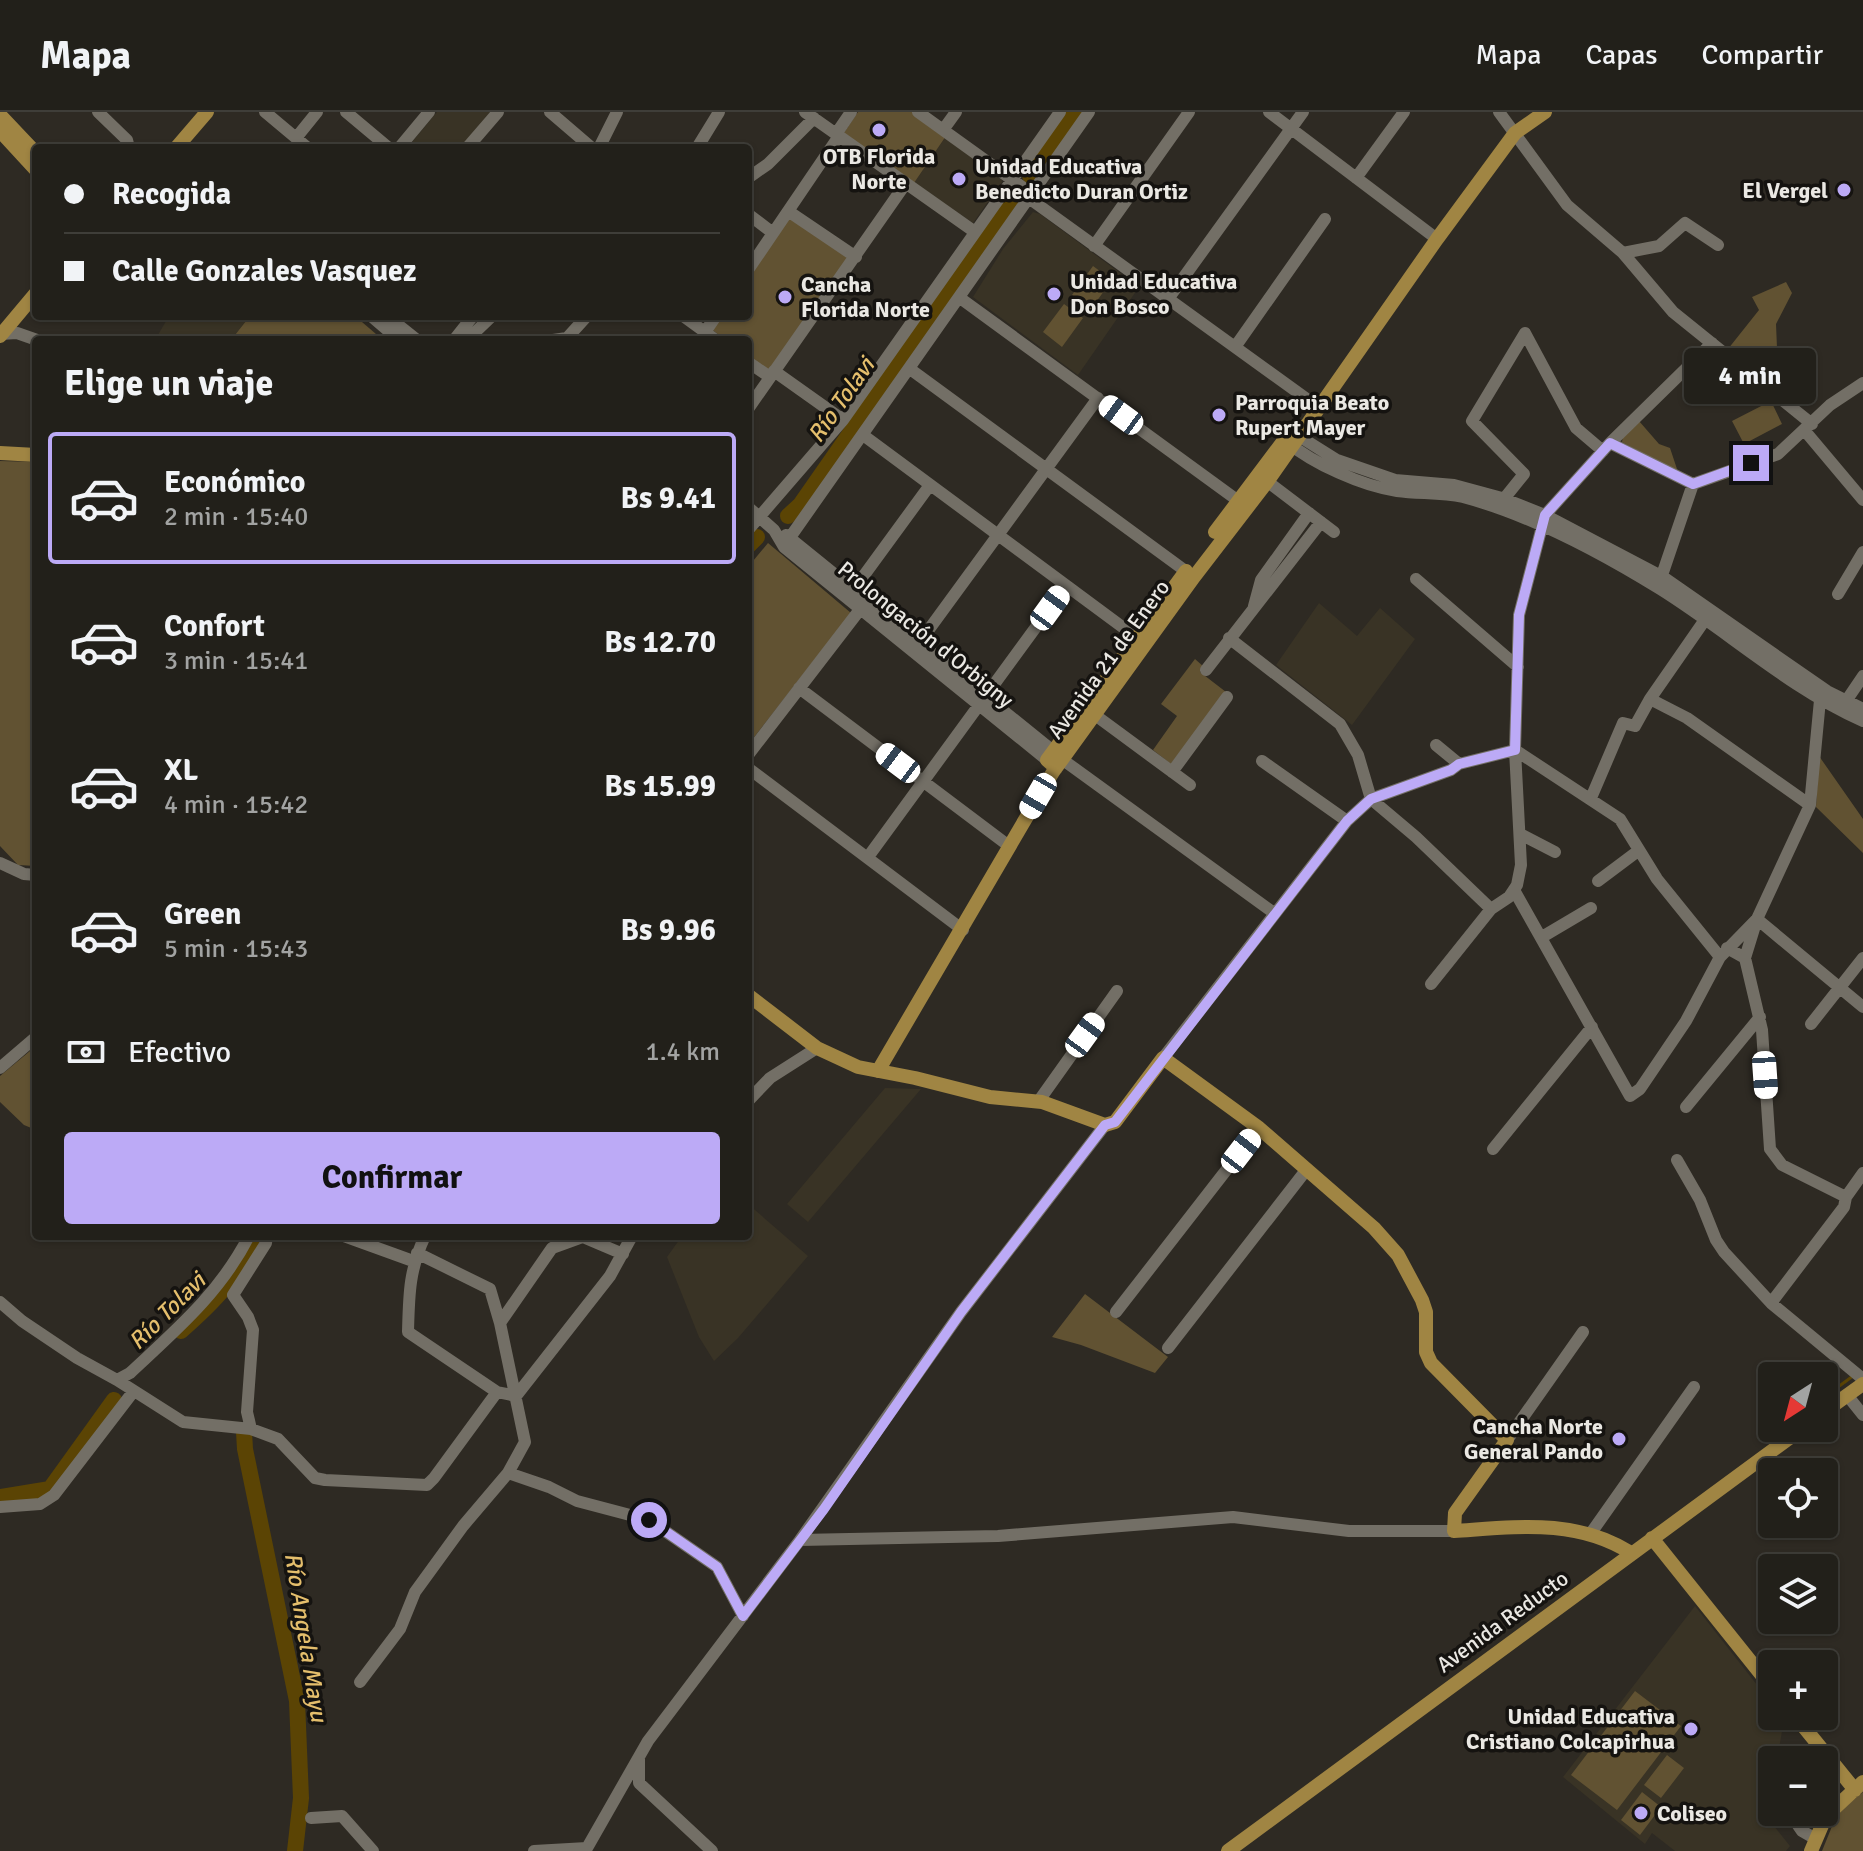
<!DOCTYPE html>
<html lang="es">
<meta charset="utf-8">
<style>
body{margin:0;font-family:Signika,sans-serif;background:#2e2d27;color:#f1f3f6;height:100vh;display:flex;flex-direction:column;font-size:30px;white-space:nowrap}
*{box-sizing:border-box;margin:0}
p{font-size:26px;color:#a2a3a2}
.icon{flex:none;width:44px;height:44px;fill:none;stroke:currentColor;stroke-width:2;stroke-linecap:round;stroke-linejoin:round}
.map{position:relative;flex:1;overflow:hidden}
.details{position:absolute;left:32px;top:224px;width:720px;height:904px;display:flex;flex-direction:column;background:#22201a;border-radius:8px;box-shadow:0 2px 6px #0004,0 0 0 2px #3f3e39}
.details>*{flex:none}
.banner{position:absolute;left:32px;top:32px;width:720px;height:176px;border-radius:8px;box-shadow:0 2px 6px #0004,0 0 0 2px #3f3e39;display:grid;align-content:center;height:176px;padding:0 32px;background:#22201a}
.needle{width:52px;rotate:216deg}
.buttons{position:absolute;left:1758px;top:1250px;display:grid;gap:16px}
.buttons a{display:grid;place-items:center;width:80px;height:80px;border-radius:8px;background:#22201a;box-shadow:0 2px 6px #0004,0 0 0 2px #3f3e39;font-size:40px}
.end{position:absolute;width:36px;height:36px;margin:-18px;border:10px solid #bcaaf6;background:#111;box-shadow:0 0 0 4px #111}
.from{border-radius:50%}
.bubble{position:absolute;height:56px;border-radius:8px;background:#22201a;box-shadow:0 2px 6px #0004,0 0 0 2px #3f3e39;font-size:26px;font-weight:800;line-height:56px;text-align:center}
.car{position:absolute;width:24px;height:48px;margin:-24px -12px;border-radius:10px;box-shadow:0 0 6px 2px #0007;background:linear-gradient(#fff 24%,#345 0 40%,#fff 0 76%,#345 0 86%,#fff 0)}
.banner b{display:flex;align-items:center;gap:28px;height:76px;font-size:30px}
.banner b+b{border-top:2px solid #3f3e39}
.banner i{width:20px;height:20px;background:#f1f3f6}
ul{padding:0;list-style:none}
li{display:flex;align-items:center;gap:24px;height:132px;margin:0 16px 12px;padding:0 16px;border:4px solid transparent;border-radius:8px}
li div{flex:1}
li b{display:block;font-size:30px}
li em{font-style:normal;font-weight:800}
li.current{border-color:#bcaaf6}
li>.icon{width:72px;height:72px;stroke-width:1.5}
h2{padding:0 32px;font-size:36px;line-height:96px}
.pay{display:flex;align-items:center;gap:20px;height:88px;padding:0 32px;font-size:30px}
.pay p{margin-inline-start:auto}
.primary-button{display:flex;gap:16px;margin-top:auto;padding:16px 32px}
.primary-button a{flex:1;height:92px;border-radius:8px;background:#bcaaf6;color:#111;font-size:32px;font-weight:800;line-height:92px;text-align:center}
header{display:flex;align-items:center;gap:48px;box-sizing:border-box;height:112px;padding:0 40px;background:#22201a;border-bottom:2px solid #3f3e39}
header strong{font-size:38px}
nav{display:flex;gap:44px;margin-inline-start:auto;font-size:28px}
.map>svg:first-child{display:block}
</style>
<header>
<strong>Mapa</strong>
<nav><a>Mapa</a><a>Capas</a><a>Compartir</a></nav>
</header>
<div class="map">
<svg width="1863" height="1739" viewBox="0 0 1863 1739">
<rect width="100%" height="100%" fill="#2e2a23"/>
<!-- built -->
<path fill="#393325" d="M 437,0 L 490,0 L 460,36 L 407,36 Z
M 946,24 L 1001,64 L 1002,70 L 973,111 L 914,71 Z
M 1033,100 L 1040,102 L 1139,175 L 1078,263 L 973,185 L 1003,137 Z
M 169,204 L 250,204 L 231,228 L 155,228 Z
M 1319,491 L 1357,524 L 1380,496 L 1415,527 L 1352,613 L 1276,553 Z
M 885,976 L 921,977 L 808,1110 L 787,1092 Z
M 748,1092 L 808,1144 L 738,1226 L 714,1249 L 699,1225 L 667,1145 L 682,1124 L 748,1124 Z
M 1695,1494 L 1772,1592 L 1772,1604 L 1781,1604 L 1784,1608 L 1777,1648 L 1772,1648 L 1772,1674 L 1761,1698 L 1790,1734 L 1786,1739 L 1675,1739 L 1652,1721 L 1645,1732 L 1563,1665 Z"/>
<!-- green -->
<path fill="#615232" d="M 858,0 L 912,0 L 946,24 L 914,71 L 843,22 Z
M 790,105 L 848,146 L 769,258 L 748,244 L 748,228 L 726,228 L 711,217 L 720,204 L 748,204 L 748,165 Z
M 1093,154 L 1112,168 L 1091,197 L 1072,183 Z
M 1786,170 L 1792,181 L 1776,212 L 1777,236 L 1766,249 L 1780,278 L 1728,237 L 1759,198 L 1752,185 Z
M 1064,192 L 1083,206 L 1062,235 L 1043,220 Z
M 250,204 L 355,204 L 383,228 L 231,228 Z
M 1771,289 L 1782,312 L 1744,332 L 1732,309 Z
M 1639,309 L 1659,332 L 1670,336 L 1678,360 L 1622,330 L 1623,324 Z
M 0,349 L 36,350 L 36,754 L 18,753 L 0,734 Z
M 768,431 L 851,501 L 748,633 L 748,455 Z
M 1195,547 L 1204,555 L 1200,560 L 1226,580 L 1171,652 L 1153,638 L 1177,604 L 1161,592 Z
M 1819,644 L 1863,707 L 1863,741 L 1816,695 Z
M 36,934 L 36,1018 L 24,1013 L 0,990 L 0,964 Z
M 1085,1182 L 1168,1245 L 1155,1261 L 1081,1233 L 1052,1225 Z
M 1635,1579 L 1681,1614 L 1617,1698 L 1571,1663 Z
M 1667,1643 L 1684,1656 L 1661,1686 L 1644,1673 Z
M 1642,1680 L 1661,1695 L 1640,1723 L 1621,1708 Z
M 1863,1680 L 1863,1739 L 1822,1739 L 1837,1702 Z"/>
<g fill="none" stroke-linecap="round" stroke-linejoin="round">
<!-- stream -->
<path stroke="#5b4404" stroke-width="3" d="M 1838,1275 L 1853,1264
M 1824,1286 L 1829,1282
M 1774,1323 L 1783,1316"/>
<!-- river -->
<path stroke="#5b4404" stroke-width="16" d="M 1030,64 L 1075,0
M 788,404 L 800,393 L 1017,82
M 748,434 L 757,425
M 181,1219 C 213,1191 240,1164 255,1124
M 244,1320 L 245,1337 L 297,1589 L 301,1686 L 295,1739
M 0,1385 L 50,1377 L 114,1288"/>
<!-- minor -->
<path stroke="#736f66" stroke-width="12" d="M 98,0 L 127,28 L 129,36
M 265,0 L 308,36
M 346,0 L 389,36
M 550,0 L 592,36
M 805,0 L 975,120
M 918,0 L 1032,82
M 1269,0 L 1437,127
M 1499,0 L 1567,93 L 1623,141 L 1673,200 L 1812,312
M 943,18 L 956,0
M 836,22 L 851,0
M 296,26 L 317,0
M 399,36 L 429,0
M 467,36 L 498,0
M 599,36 L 617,0
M 697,36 L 719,0
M 748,66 L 768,52 L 814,6
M 1356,66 L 1404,0
M 1030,87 L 1318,295
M 788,99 L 856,145
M 748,102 L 773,121
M 1094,134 L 1189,0
M 1623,141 L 1659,134 L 1685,111 L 1718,133
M 748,158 L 839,24
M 960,186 L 1244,393
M 1168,187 L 1303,0
M 371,204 L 399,228
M 387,204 L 417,228
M 683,204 L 716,228
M 705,220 L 716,204
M 1525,221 L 1576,316 L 1603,339
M 0,222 L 17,221 L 37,228
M 454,228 L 473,204
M 467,228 L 492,204
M 553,228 L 567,226 L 587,204
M 1235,235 L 1325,107
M 748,250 L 770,265
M 910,257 L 1191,463
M 774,259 L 843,308
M 748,297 L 906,71
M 1805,319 L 1863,388
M 1294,321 L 1337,348 L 1395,368 L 1454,373 L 1502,386 L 1545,403 L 1663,465 L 1827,579 L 1863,597
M 863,323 L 1144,531
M 1287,330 C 1314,352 1362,374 1397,379 C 1419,382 1441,380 1463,385 C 1531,403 1600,440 1660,477 C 1729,520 1789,576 1863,609
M 1610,331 L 1693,372
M 1260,364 L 1334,420
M 1499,393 L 1524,362 L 1472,309 L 1525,221
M 748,395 L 774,418 L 784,435 L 1047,648
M 748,418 L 843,308 L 1060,0
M 786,423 L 1053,639
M 791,424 L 1089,0
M 1416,467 L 1518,555
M 1660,469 L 1693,372 L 1778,342 L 1830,293 L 1863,271
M 854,477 L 930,373
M 1838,482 L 1863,440
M 1254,494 L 1261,468 L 1309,401
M 1229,526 L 1340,612 L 1358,643 L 1371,687 L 1416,725 L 1491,797
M 919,531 L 1098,286
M 1206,558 L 1321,410
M 799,576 L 1009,734
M 1650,587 L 1687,606 L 1810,693
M 1842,595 L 1863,564
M 1095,603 L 1190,673
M 1436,633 L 1459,652
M 748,643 L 865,491
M 1063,648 L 1274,801
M 1262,649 L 1347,709
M 748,656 L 963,818
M 1172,660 L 1227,585
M 1591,686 L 1623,611 L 1635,614 L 1650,587 L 1709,502
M 1520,722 L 1555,740
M 868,745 L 1066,474
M 0,751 L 24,762 L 36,763
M 1598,769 L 1638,739
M 1514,778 L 1630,984 L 1640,977 L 1686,909 L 1720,845 L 1757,807 L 1863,895
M 1542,825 L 1591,796
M 1727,836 L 1745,846 L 1762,918 L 1770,1037 L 1782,1053 L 1846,1085
M 1745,846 L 1757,807 L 1810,693 L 1820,588 L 1823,585
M 1431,872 L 1491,797 L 1509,785 L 1517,773 L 1521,753 L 1515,638 L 1519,503 L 1545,403 L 1610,331 L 1712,231
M 1811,912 L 1863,846
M 1163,946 L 1347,709 L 1371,687 L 1451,658 L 1459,652 L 1515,638 L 1620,707 L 1657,767 L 1720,845
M 0,956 L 36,925
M 748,989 L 770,966 L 817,936
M 1038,990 L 1117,879
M 1686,995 L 1760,905
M 1493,1037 L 1592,915
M 1677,1048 L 1700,1088 L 1716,1128 L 1724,1140 L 1771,1191 L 1863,1267
M 344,1124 L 413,1149
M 425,1124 C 409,1158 409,1183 408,1220 L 497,1280 L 516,1284
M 583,1125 L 623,1142
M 0,1190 L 22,1209 L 77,1246 L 117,1268 L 183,1310 L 251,1317 L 278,1327 L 315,1366 L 325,1368 L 427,1373 L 434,1366 L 497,1280
M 1771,1191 L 1844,1095 L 1846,1085 L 1863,1061
M 1116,1200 L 1259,1016
M 500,1211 L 552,1136 L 585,1124
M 1168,1236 L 1307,1057
M 117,1268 L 130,1261 C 176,1218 220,1181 249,1124
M 1847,1283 L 1863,1303
M 516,1284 L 610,1164 L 632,1124
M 251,1317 L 247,1300 L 253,1218 L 248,1205 L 233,1183 L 266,1131 L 267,1124
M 1507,1328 L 1583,1220
M 508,1361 L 549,1375 L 577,1389 L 649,1408 L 717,1455 L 743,1504
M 0,1395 L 40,1392 L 54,1383 L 133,1280
M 1591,1421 L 1694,1275
M 800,1428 L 961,1200 L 1105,1013
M 360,1570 L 400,1517 L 415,1480 L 463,1414 L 508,1361 L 525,1330 L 500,1211 L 490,1177 L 417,1141
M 639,1645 L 639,1671 L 712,1739
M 1789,1700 L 1802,1719 L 1816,1727
M 311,1706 L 342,1704 L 373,1739
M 534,1739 L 587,1736 L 648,1629 L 800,1428 L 998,1424 L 1233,1405 L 1349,1419 L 1454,1419"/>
<!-- major -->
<path stroke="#a08543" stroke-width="14" d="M 0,3 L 36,41
M 0,19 L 36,58
M 176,36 L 207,0
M 0,224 L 36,181
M 0,341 L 36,343
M 1215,420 L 1294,315
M 1056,656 L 1047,648 L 1186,459
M 748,883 L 817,936 L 858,955 L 915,966 L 990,985 L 1042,990 L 1105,1013 L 1115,1010 L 1163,946 L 1259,1016 L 1374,1116 L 1398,1143 L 1422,1188 L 1426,1200 L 1426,1240 L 1431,1251 L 1507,1328 L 1455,1401 L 1454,1419 C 1515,1415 1576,1406 1631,1441
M 878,959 L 1053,660 L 1194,465 L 1267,370 L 1437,127 L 1515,21 L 1545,0
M 1824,1300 L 1863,1272
M 1652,1426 L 1772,1576
M 1795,1604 L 1855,1678
M 1228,1739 L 1803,1316
M 1811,1739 L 1826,1704 L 1863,1670"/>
</g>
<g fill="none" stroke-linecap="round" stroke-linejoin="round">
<!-- route -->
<path stroke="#bcaaf6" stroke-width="10" d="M 649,1408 L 717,1455 L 743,1504 L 824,1397 L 961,1200 L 1105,1013 L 1115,1010 L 1347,709 L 1371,687 L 1451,658 L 1459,652 L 1515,638 L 1519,503 L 1545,403 L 1610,331 L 1693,372 L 1751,351"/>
</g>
<!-- markers -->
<g fill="#bcaaf6" stroke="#151310" stroke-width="3">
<circle cx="879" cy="18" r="8"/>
<circle cx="959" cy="67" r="8"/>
<circle cx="1844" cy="78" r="8"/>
<circle cx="1054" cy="182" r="8"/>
<circle cx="785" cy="185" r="8"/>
<circle cx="1219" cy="303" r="8"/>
<circle cx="1619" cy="1327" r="8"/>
<circle cx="1691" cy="1617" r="8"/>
<circle cx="1641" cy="1701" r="8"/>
</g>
<g text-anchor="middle" stroke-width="7" stroke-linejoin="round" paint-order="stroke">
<!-- poi labels -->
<g font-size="22" font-weight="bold" fill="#eae8e3" stroke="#151310" text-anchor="start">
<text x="879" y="52" text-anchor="middle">OTB Florida<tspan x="879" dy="25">Norte</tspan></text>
<text x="975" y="62">Unidad Educativa<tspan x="975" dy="25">Benedicto Duran Ortiz</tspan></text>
<text x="1828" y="86" text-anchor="end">El Vergel</text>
<text x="1070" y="177">Unidad Educativa<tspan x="1070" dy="25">Don Bosco</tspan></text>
<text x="801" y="180">Cancha<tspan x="801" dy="25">Florida Norte</tspan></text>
<text x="1235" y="298">Parroquia Beato<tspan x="1235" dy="25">Rupert Mayer</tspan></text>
<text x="1603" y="1322" text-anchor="end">Cancha Norte<tspan x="1603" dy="25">General Pando</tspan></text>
<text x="1675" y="1612" text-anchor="end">Unidad Educativa<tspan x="1675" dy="25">Cristiano Colcapirhua</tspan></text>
<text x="1657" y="1709">Coliseo</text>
</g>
<!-- street labels -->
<g font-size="22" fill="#eae8e3" stroke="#151310">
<text transform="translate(926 522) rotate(39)" y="8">Prolongación d'Orbigny</text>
<text transform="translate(1108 547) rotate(-54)" y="8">Avenida 21 de Enero</text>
<text transform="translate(1502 1509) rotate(-36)" y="8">Avenida Reducto</text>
</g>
<!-- water labels -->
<g font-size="24" font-style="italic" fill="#e4be6c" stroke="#151310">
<text transform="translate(841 288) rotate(-55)" y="8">Río Tolavi</text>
<text transform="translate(167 1199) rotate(-45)" y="8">Río Tolavi</text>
<text transform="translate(306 1525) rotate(81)" y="8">Río Angela Mayu</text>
</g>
</g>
</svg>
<div class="buttons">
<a><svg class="needle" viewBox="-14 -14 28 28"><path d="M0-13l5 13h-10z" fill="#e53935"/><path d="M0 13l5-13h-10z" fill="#a2a3a2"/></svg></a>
<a><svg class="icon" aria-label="locate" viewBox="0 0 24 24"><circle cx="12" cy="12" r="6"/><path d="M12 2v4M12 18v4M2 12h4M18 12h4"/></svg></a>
<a><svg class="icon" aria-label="layers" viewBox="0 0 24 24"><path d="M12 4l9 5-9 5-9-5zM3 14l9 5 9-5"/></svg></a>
<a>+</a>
<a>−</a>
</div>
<i class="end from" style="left:649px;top:1408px"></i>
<i class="end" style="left:1751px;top:351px"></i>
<div class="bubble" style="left:1684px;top:236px;width:132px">4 min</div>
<i class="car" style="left:1121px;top:303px;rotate:306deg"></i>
<i class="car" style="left:1050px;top:496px;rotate:36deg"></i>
<i class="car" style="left:898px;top:651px;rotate:307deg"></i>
<i class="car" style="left:1038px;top:684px;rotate:210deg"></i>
<i class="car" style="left:1085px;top:923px;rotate:36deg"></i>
<i class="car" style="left:1765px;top:963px;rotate:176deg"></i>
<i class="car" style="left:1241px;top:1039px;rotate:38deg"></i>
<div class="banner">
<b><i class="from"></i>Recogida</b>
<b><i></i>Calle Gonzales Vasquez</b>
</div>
<section class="details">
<h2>Elige un viaje</h2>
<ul>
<li class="current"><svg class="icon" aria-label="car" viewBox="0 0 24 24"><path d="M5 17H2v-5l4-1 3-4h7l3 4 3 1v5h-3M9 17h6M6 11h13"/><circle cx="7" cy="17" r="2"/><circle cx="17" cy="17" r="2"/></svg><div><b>Económico</b><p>2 min · 15:40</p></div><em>Bs 9.41</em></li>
<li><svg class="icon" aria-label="car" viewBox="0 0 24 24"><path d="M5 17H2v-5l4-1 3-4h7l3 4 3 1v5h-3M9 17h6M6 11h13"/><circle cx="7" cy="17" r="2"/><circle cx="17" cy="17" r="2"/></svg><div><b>Confort</b><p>3 min · 15:41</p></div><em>Bs 12.70</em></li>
<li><svg class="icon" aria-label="car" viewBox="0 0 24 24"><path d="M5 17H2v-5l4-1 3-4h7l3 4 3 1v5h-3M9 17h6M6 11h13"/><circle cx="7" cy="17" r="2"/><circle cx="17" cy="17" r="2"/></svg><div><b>XL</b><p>4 min · 15:42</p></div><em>Bs 15.99</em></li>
<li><svg class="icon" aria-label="car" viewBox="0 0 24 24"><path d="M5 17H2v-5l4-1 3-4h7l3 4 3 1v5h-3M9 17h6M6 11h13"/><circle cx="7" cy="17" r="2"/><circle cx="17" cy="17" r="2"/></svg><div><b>Green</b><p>5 min · 15:43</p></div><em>Bs 9.96</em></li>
</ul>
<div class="pay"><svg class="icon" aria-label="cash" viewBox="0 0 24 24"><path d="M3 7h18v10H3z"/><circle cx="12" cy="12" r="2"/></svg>Efectivo<p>1.4 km</p></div>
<div class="primary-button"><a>Confirmar</a></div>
</section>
</div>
